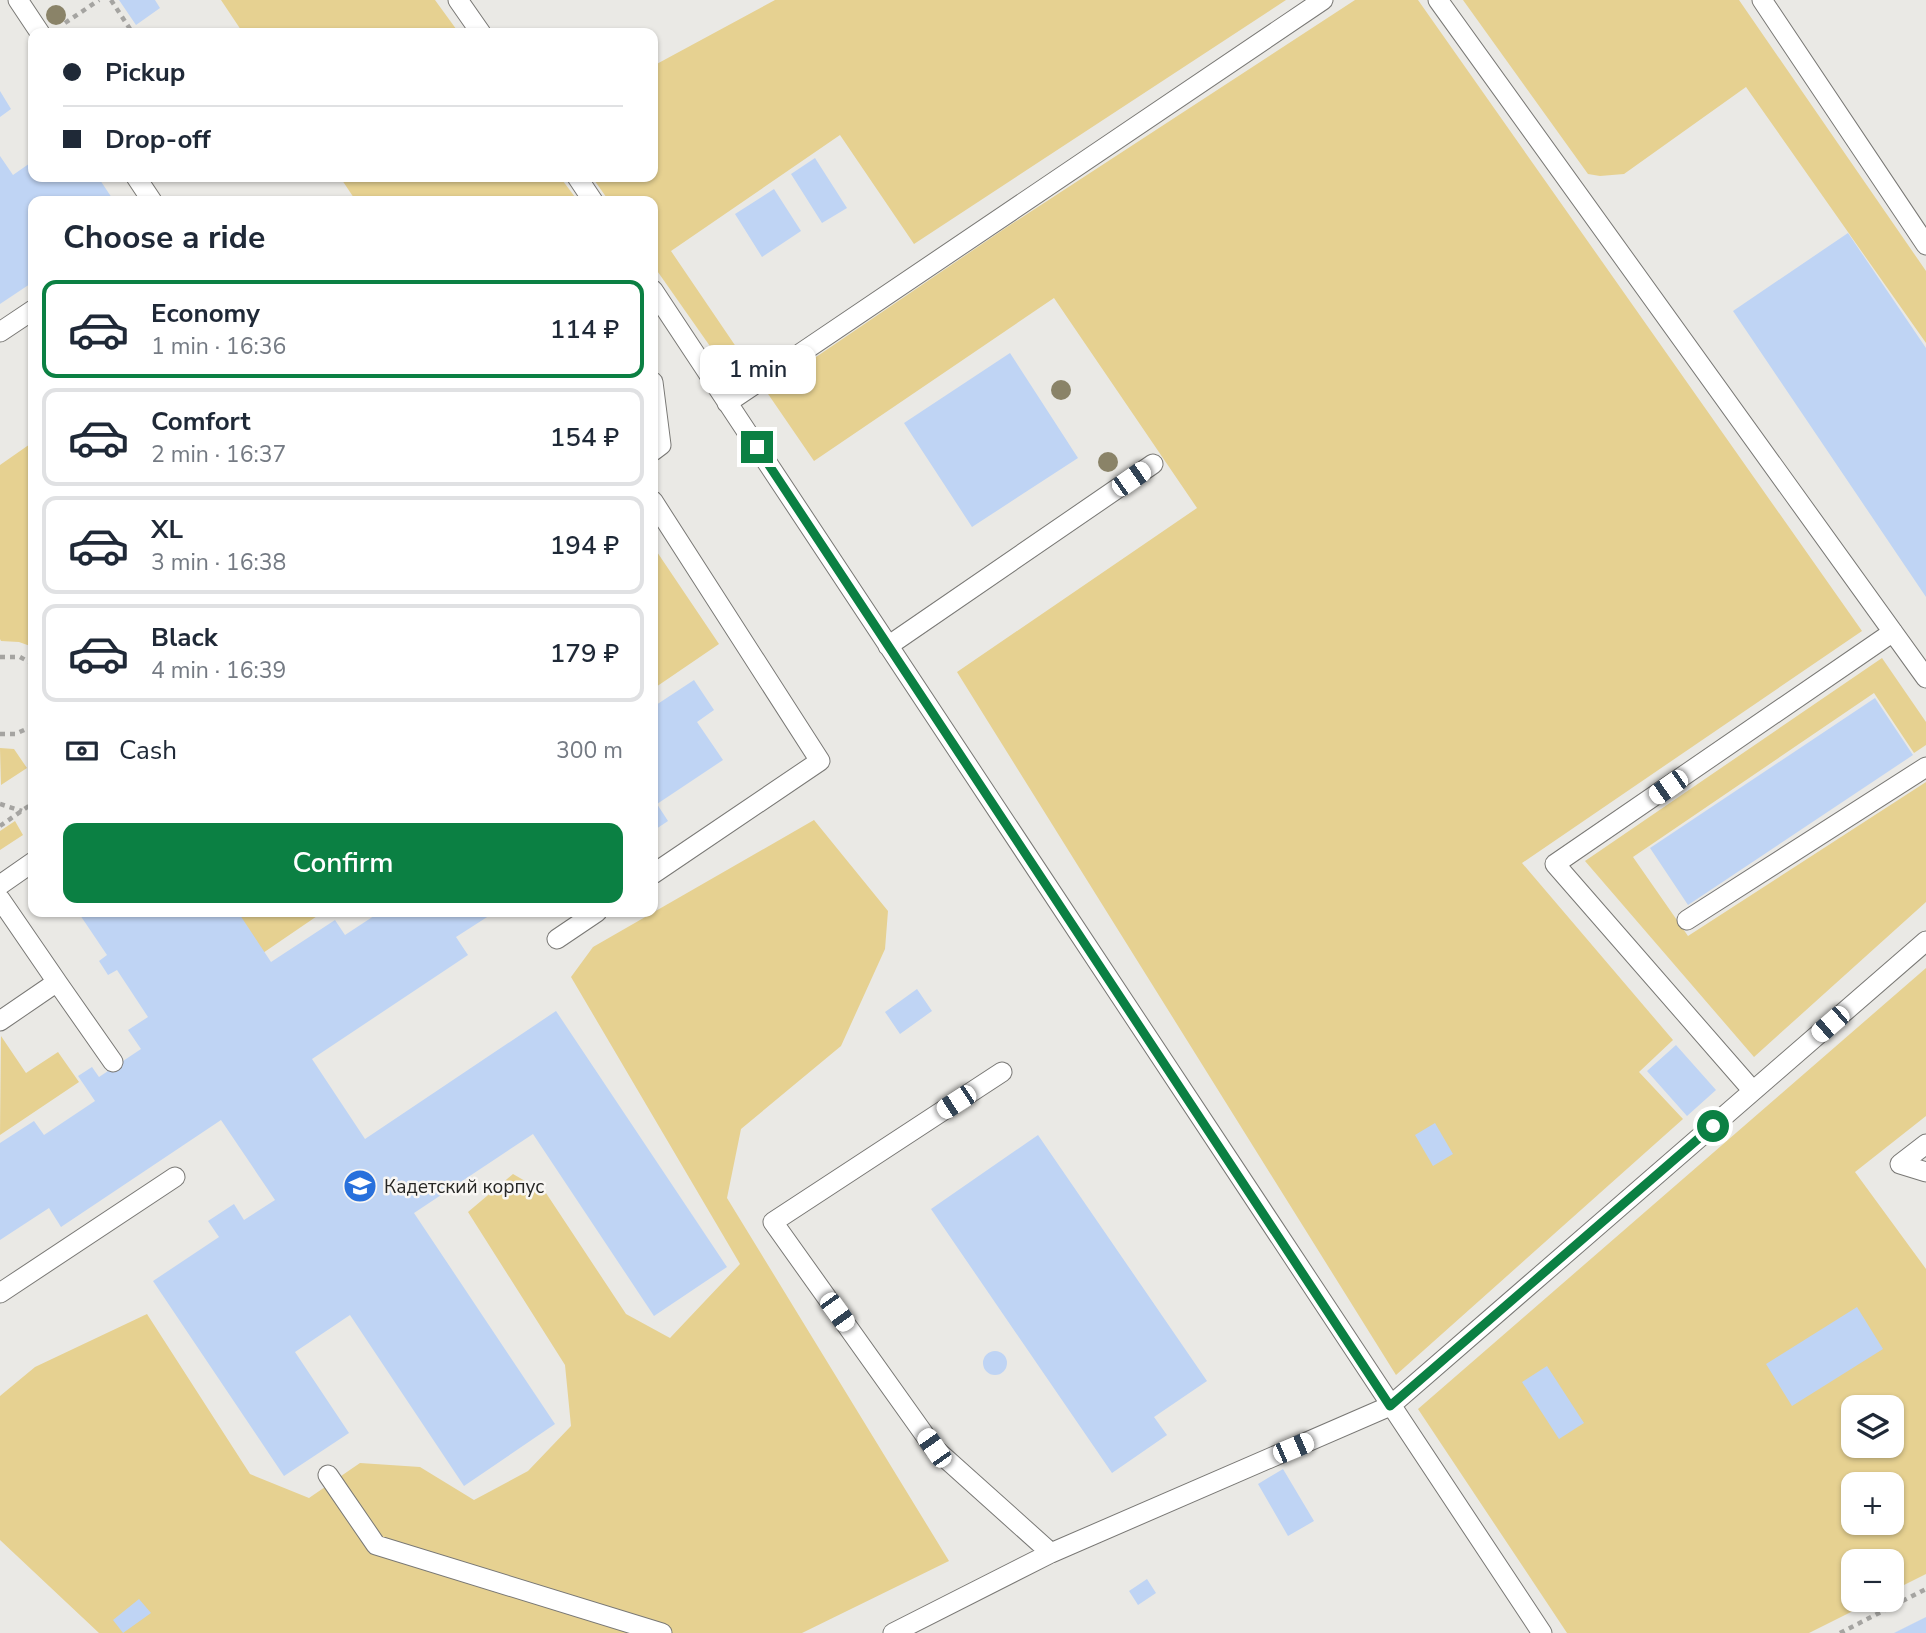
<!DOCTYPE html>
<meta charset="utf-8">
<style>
body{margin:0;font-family:"Nunito Sans",sans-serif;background:#f2f2f3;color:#1f2937;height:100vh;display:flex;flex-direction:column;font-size:26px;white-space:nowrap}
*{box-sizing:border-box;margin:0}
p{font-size:23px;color:#747a83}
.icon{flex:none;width:38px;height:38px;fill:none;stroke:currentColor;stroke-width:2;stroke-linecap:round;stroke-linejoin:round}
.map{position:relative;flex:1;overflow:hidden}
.drawer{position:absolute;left:28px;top:196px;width:630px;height:721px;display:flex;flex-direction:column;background:#fff;border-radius:14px;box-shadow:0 2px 5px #0004}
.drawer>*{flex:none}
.top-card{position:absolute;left:28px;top:28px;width:630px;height:154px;border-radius:14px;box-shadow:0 2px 5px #0004;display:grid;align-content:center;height:154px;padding:0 35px;background:#fff}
.fabs{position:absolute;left:1841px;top:1395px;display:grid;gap:14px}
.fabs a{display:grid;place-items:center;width:63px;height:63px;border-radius:14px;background:#fff;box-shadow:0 2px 5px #0004;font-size:35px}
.end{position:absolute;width:32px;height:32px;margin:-16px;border:9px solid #0b8043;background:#fff;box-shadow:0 0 0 4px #fff}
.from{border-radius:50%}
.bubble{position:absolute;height:49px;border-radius:14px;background:#fff;box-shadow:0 2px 5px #0004;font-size:23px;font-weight:600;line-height:49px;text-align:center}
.car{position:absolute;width:21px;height:42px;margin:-21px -10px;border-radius:9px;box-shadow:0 0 5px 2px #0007;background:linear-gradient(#fff 24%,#345 0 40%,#fff 0 76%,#345 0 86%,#fff 0)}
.top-card b{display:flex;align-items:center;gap:24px;height:66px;font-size:26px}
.top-card b+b{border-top:2px solid #e0e1e3}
.top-card i{width:18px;height:18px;background:#1f2937}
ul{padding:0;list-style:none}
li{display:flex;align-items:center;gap:21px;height:98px;margin:0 14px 10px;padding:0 21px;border:4px solid #e0e1e3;border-radius:14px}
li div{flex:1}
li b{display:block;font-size:26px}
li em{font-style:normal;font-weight:600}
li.on{border-color:#0b8043}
li>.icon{width:63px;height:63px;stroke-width:1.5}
h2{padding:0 35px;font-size:32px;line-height:84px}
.pay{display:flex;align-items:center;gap:18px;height:77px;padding:0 35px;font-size:26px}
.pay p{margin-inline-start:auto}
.primary-button{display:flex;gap:14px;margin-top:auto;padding:14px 35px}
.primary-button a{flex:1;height:80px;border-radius:14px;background:#0b8043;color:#fff;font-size:28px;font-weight:600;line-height:80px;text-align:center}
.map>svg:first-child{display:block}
</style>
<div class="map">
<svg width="1926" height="1633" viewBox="0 0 1926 1633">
<rect width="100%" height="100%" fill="#eae9e5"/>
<!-- green -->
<path fill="#e6d191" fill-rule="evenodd" d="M 221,0 L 435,0 L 459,33 L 243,33 Z
M 775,0 L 1286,0 L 914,244 L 840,135 L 671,251 L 745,360 L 731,369 L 726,369 L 653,265 L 653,201 L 609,201 L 592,177 L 653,177 L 653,66 Z
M 1355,0 L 1418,0 L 1862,631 L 1522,863 L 1673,1040 L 1639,1072 L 1683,1119 L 1396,1375 L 957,672 L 1197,508 L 1054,298 L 814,461 L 766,391 L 1007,227 Z
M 1463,0 L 1739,0 L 1926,271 L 1926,343 L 1746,87 L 1624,174 L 1600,176 L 1588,174 Z
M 340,177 L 560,177 L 578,201 L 356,201 Z
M 33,442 L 33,647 L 19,642 L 1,641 L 0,639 L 0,465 Z
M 653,546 L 719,644 L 653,689 Z
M 1882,658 L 1926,722 L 1926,745 L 1914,753 L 1874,693 L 1633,857 L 1688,936 L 1926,782 L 1926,902 L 1754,1057 L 1585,861 Z
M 0,748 L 14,749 L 27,768 L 1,785 Z
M 814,820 L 888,911 L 885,949 L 841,1046 L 741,1129 L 727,1198 L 949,1561 L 802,1633 L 99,1633 L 0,1540 L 0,1396 L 35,1367 L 147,1314 L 250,1474 L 309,1498 L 360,1463 L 420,1467 L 474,1500 L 528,1471 L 571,1426 L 565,1365 L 468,1212 L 513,1174 L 546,1193 L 626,1314 L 670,1338 L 740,1264 L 571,977 L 593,947 Z
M 15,821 L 23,835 L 0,850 L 0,831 Z
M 231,912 L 323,912 L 260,955 Z
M 1926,968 L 1926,1116 L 1855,1172 L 1926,1269 L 1926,1574 L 1892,1591 L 1892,1561 L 1853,1561 L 1853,1600 L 1875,1600 L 1809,1633 L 1567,1633 L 1418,1409 ZM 1853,1407 L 1892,1407 L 1892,1446 L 1853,1446 ZM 1853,1484 L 1892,1484 L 1892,1522 L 1853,1522 Z
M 1,1036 L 26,1073 L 58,1052 L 79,1082 L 0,1135 Z"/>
<!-- building -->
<path fill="#bfd4f4" d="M 119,0 L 155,0 L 160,8 L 136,25 Z
M 0,91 L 11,109 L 0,117 Z
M 0,156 L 13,175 L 33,161 L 33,177 L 98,177 L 114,201 L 33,201 L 33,282 L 0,304 Z
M 815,158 L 847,208 L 822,223 L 791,174 Z
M 774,189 L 801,231 L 762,257 L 735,214 Z
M 1848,233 L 1926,348 L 1926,597 L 1733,311 Z
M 1010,353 L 1078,458 L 972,527 L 904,423 Z
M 694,680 L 714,710 L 697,722 L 723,760 L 657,804 L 668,821 L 653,831 L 653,707 Z
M 1875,698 L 1913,755 L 1688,905 L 1650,848 Z
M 78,912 L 238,912 L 271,962 L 335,920 L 345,935 L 380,912 L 495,912 L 456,937 L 468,955 L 312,1059 L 365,1139 L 556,1011 L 727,1267 L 654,1316 L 533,1134 L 414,1213 L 555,1424 L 464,1486 L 350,1315 L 295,1352 L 349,1433 L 284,1476 L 153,1281 L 219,1237 L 208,1221 L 234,1204 L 244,1220 L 275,1200 L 221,1120 L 61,1227 L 49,1208 L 0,1240 L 0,1143 L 34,1121 L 44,1135 L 95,1101 L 78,1076 L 92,1067 L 99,1077 L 141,1049 L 128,1030 L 148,1017 L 117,970 L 108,975 L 99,961 L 107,955 Z
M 917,989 L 932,1011 L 900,1034 L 885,1012 Z
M 1676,1045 L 1716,1090 L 1687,1116 L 1647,1071 Z
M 1435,1123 L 1453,1154 L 1433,1166 L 1415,1135 Z
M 1038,1135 L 1207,1381 L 1154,1417 L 1167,1435 L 1112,1473 L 931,1209 Z
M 1857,1307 L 1883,1349 L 1792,1406 L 1766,1364 Z
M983 1363a12 12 0 1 1 24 0a12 12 0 1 1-24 0Z
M 1547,1366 L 1584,1423 L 1559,1439 L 1522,1382 Z
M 1283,1469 L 1314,1521 L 1288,1536 L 1258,1484 Z
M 1147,1579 L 1156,1593 L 1138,1605 L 1129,1591 Z
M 139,1599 L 151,1613 L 123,1633 L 113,1620 Z
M 1926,1617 L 1926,1633 L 1894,1633 Z"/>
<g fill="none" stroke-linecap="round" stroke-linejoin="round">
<defs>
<path id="lane" d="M 18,0 L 40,33
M 458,0 L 481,33
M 1438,0 L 1926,678
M 1762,0 L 1926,245
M 136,177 L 152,201
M 577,177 L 593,201
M 653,290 L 1542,1633
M 0,332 L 33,310
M 653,382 L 661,445 L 653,451
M 727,403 L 1323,0
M 653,501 L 820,761 L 653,874
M 888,646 L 1153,464
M 0,885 L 33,862
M 0,899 L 57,982 L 0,1021
M 1687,920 L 1926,767
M 557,939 L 597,912
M 57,982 L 113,1062
M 1002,1072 L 773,1222 L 934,1448 L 1051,1553 L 1390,1406 L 1926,941
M 1753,1091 L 1555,864 L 1893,632
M 1926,1144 L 1900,1164 L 1926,1172
M 0,1293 L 175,1177
M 328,1475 L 376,1545 L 662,1633
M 893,1633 L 1051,1553"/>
</defs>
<!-- lane casing -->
<use href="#lane" stroke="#797875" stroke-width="21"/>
<!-- path -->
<path stroke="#a5a4a1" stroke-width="4.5" stroke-dasharray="5 5" stroke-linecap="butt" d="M 111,0 L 130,29
M 65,23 L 99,0
M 0,657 L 20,657 L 33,664
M 0,734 L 15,734 L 33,726
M 0,804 L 22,811
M 0,826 L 33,803
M 1840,1633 L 1926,1589"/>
<!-- lane -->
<use href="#lane" stroke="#fff" stroke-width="19"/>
</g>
<!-- trees -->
<g fill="#8a8368">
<circle cx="56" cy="15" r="10"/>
<circle cx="1061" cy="390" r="10"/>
<circle cx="1108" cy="462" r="10"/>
</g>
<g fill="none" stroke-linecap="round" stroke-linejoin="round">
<!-- route -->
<path stroke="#0b8043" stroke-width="9" d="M 757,447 L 1390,1406 L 1713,1126"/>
</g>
<!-- icons -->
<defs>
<symbol id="school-disc" viewBox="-11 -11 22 22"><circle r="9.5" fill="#2870dc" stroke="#f8f6f3"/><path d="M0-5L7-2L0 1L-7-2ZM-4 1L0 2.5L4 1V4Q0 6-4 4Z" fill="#fff"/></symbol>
</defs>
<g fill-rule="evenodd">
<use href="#school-disc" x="341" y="1167" width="38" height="38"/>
</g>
<g text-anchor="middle" stroke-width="5" stroke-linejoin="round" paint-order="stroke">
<!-- poi labels -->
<g font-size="19" fill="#272725" stroke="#f8f6f3" text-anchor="start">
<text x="384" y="1193">Кадетский корпус</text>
</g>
</g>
</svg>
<div class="fabs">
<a><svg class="icon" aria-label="layers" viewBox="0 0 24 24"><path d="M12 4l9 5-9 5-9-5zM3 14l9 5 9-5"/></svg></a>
<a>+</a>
<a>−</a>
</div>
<i class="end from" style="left:1713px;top:1126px"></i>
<i class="end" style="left:757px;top:447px"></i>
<div class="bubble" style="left:700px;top:345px;width:116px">1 min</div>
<i class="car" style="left:1131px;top:479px;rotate:55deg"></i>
<i class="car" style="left:1668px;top:787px;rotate:235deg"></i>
<i class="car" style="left:1830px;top:1024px;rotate:229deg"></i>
<i class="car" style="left:956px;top:1102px;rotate:237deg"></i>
<i class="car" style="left:837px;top:1312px;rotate:144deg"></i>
<i class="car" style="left:934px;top:1448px;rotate:325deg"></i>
<i class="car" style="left:1293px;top:1448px;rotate:67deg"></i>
<div class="top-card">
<b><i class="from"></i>Pickup</b>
<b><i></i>Drop-off</b>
</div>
<section class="drawer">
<h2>Choose a ride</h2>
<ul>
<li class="on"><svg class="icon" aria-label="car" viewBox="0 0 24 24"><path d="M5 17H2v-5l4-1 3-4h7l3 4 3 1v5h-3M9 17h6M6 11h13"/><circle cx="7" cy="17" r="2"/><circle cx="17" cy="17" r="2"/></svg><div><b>Economy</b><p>1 min · 16:36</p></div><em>114 ₽</em></li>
<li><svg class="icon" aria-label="car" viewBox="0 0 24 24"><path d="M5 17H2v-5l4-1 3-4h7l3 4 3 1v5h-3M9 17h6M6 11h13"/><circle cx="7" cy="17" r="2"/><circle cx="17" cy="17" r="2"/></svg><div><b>Comfort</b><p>2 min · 16:37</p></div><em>154 ₽</em></li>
<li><svg class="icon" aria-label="car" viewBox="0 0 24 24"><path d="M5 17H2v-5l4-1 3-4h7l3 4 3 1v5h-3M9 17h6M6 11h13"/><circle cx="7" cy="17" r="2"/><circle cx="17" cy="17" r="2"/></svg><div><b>XL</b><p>3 min · 16:38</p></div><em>194 ₽</em></li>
<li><svg class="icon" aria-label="car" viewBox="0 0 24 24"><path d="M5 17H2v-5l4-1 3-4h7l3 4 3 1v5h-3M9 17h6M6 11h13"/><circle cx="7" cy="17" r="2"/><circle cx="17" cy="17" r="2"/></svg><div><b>Black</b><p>4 min · 16:39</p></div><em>179 ₽</em></li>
</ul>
<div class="pay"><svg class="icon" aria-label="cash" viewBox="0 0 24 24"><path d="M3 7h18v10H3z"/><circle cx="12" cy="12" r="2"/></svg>Cash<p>300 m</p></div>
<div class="primary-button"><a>Confirm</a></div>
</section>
</div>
